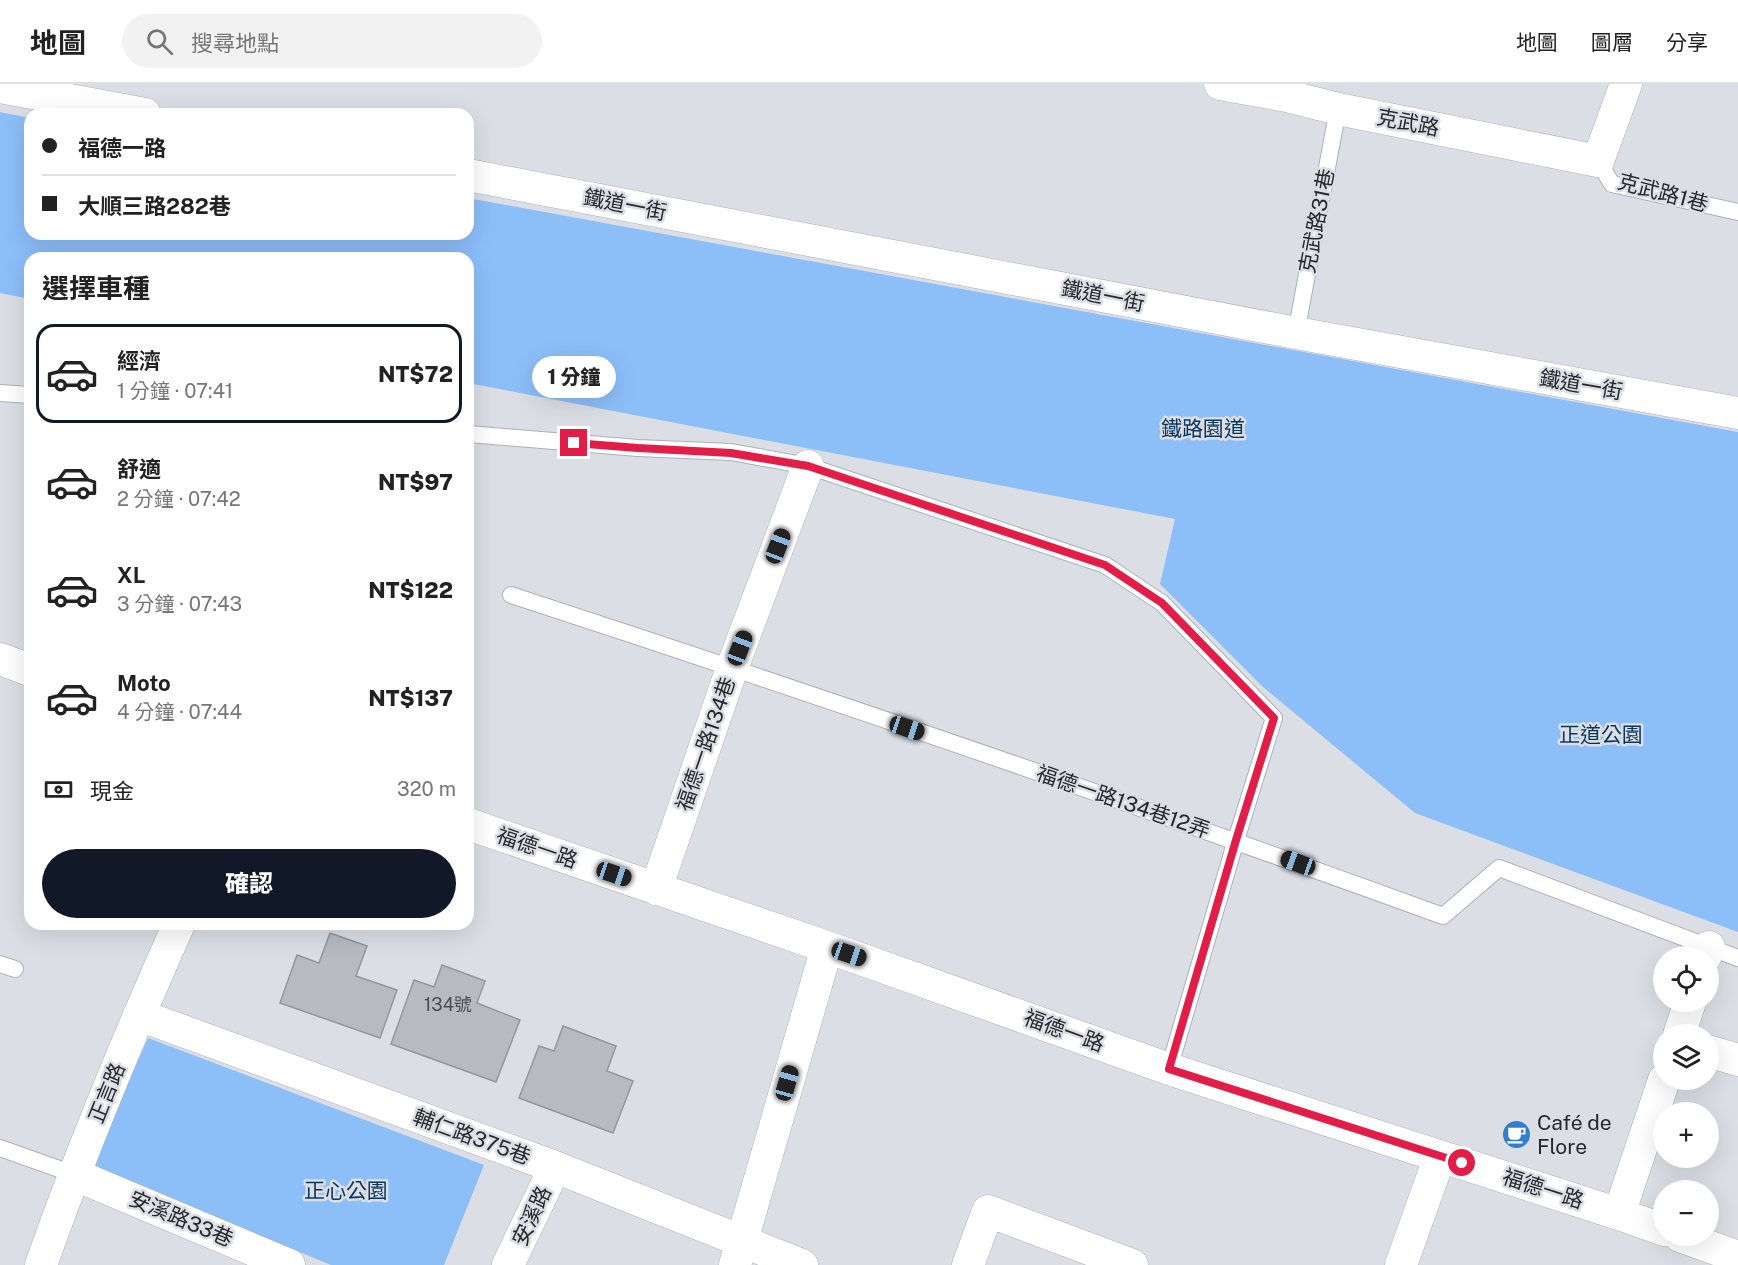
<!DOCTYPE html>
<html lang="zh-TW">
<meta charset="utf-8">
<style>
body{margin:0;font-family:"Public Sans","Noto Sans TC",sans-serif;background:#f2f2f2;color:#222;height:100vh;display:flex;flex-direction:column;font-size:22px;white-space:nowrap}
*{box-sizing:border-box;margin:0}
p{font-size:20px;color:#767676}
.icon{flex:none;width:33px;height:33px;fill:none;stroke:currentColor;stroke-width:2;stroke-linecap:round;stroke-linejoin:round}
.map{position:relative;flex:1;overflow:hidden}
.side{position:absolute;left:24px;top:168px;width:450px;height:678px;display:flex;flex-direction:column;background:#fff;border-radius:18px;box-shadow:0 6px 24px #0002}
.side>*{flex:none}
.top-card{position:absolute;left:24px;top:24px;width:450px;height:132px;border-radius:18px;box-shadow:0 6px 24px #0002;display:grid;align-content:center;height:132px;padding:0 18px;background:#fff}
.tools{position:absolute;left:1653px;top:862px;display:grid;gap:12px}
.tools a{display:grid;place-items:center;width:66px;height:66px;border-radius:50%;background:#fff;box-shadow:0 6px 24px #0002;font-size:30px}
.end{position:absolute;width:27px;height:27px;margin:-14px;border:8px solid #e11d48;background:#fff;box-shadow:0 0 0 3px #fff}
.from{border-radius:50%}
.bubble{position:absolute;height:42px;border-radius:21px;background:#fff;box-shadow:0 6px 24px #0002;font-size:20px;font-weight:800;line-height:42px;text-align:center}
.car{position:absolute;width:18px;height:36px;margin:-18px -9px;border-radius:8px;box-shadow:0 0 4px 2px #0007;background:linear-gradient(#222 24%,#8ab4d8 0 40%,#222 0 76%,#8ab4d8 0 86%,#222 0)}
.top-card b{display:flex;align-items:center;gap:21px;height:57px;font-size:22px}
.top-card b+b{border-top:2px solid #e0e0e0}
.top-card i{width:15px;height:15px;background:#222}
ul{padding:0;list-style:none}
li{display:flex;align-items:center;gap:18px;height:99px;margin:0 12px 9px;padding:0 6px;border:3px solid transparent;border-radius:18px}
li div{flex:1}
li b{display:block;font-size:22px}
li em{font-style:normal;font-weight:800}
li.selected{border-color:#111827}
li>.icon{width:54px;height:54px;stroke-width:1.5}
h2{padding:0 18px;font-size:27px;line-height:72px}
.pay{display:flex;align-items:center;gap:15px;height:66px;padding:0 18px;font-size:22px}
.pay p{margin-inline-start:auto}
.cta{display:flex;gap:12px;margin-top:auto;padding:12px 18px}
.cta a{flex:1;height:69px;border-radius:36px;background:#111827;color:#fff;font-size:24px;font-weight:800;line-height:69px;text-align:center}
header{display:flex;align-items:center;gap:36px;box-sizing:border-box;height:84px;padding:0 30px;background:#fff;border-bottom:2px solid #e0e0e0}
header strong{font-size:28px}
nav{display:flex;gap:33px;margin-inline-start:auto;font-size:21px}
.search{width:420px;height:54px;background:#f2f2f2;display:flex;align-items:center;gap:15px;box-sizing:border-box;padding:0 21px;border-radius:33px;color:#767676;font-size:22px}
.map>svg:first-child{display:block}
</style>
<header>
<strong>地圖</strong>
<div class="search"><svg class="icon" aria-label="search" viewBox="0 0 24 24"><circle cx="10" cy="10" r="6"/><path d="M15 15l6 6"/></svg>搜尋地點</div>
<nav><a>地圖</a><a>圖層</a><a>分享</a></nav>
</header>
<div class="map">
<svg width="1738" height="1181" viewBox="0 0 1738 1181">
<rect width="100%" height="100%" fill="#dbdfe5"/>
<!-- green -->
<path fill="#8cbef8" d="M 0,28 L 30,34 L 30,150 L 468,150 L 468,114 L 1738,348 L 1738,848 L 1415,729 L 1263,603 L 1160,500 L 1175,435 L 468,299 L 468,174 L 30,174 L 30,215 L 0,209 Z
M 148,954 L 484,1081 L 444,1181 L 331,1181 L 91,1081 Z"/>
<!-- building -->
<path fill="#b7bbc0" stroke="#93979c" stroke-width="1.5" d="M 330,849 L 367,862 L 356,892 L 397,906 L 380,954 L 280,919 L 297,871 L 319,879 Z
M 442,881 L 485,897 L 477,919 L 520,936 L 496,998 L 391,960 L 414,896 L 434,903 Z
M 563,942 L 616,962 L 607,987 L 633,997 L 613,1049 L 519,1014 L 539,962 L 554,967 Z"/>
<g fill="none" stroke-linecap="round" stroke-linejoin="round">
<defs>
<path id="service" d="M 1598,77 L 1612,100 L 1738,128
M 1296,249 L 1338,25
M 0,309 L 30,311
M 468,350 L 638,364 L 731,368 L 808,382 L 1105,481 L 1162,519 L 1274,634 L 1236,756 L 1169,985
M 511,511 C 824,613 1134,720 1443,832 L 1499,784 L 1738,874
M 0,880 L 15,885
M 0,1064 L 73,1090"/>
<path id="minor" d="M 1220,0 L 1287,12 L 1338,25 L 1598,77 L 1626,0
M 0,3 L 145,30
M 468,91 L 1296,249 L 1738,329
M 0,575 L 30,586
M 468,740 L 827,863 L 1169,985 L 1619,1130 L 1664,1146
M 656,805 L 732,584 L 808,382
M 1705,873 L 1709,863
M 139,931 L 555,1083 L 802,1181
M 1679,951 L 1690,918
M 1708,967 L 1738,976
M 73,1090 L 289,1181
M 1619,1130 L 1664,996
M 1680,1152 L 1738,1173
M 41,1181 C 82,1065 129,952 179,840
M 508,1181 L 555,1083
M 735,1181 L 827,863
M 968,1181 L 988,1127 L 1132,1181
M 1401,1181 L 1440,1072"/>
</defs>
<!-- service casing -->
<use href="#service" stroke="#adb1b7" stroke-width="18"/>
<!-- minor casing -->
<use href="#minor" stroke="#adb1b7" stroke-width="33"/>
<!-- service -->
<use href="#service" stroke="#fff" stroke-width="16"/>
<!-- minor -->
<use href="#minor" stroke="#fff" stroke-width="32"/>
</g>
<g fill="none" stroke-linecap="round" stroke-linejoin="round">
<!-- route -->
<path stroke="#e11d48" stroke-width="8" d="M 574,359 L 638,364 L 731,369 L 808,382 L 1105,481 L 1162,519 L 1274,634 L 1236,756 L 1169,985 L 1462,1079"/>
</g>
<!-- icons -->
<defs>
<symbol id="cafe-disc" viewBox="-11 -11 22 22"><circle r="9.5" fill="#317ece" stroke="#dbdfe5"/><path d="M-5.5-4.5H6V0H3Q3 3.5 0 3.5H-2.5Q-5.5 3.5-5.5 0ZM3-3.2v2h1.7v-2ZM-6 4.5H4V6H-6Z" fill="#fff"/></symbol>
</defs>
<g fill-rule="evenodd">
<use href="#cafe-disc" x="1500" y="1034" width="33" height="33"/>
</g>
<g text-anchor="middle" stroke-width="5" stroke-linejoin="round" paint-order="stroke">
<!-- number labels -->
<g font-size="18" fill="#4a4d50">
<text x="448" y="927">134號</text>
</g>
<!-- street labels -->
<g font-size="21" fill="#26282a" stroke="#dbdfe5">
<text transform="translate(1408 39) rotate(11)" y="7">克武路</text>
<text transform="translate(1663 109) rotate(15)" y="7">克武路1巷</text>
<text transform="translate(625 121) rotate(11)" y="7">鐵道一街</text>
<text transform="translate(1317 137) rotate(-79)" y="7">克武路31巷</text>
<text transform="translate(1103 212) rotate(11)" y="7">鐵道一街</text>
<text transform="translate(1581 301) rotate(10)" y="7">鐵道一街</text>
<text transform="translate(706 660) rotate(-71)" y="7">福德一路134巷</text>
<text transform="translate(1123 718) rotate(19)" y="7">福德一路134巷12弄</text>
<text transform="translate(537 764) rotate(19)" y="7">福德一路</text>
<text transform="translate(1064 947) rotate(20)" y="7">福德一路</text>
<text transform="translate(107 1009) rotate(-68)" y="7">正言路</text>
<text transform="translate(472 1053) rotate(20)" y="7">輔仁路375巷</text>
<text transform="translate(1543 1105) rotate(18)" y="7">福德一路</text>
<text transform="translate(532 1132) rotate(-65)" y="7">安溪路</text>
<text transform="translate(181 1135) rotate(23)" y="7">安溪路33巷</text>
</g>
<!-- park labels -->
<g font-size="21" fill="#09345e" stroke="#dbdfe5">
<text x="1203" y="352">鐵路園道</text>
<text x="1601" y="658">正道公園</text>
<text x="346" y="1114">正心公園</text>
</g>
<!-- poi labels -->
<g font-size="21" fill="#26282a" stroke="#dbdfe5" text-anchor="start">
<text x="1537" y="1046">Café de<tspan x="1537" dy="24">Flore</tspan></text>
</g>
</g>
</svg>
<div class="tools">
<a><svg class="icon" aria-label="locate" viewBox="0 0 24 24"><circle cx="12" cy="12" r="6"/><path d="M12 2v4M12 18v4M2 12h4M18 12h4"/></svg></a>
<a><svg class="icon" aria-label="layers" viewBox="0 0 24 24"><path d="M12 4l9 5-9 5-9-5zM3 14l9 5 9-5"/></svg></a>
<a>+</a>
<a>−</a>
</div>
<i class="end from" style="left:1462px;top:1079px"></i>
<i class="end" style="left:574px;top:359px"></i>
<div class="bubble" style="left:532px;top:272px;width:84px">1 分鐘</div>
<i class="car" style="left:778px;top:462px;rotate:21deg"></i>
<i class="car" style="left:740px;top:564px;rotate:21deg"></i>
<i class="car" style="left:907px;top:644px;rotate:109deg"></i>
<i class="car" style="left:1298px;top:779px;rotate:290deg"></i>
<i class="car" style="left:614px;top:790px;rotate:109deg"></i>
<i class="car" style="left:849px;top:870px;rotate:109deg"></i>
<i class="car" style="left:787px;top:999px;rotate:16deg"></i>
<div class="top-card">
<b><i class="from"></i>福德一路</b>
<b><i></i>大順三路282巷</b>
</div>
<section class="side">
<h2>選擇車種</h2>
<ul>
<li class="selected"><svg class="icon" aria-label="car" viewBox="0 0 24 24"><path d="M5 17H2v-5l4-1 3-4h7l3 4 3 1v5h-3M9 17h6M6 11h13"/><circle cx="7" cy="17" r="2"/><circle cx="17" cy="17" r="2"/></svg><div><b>經濟</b><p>1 分鐘 · 07:41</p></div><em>NT$72</em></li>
<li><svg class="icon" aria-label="car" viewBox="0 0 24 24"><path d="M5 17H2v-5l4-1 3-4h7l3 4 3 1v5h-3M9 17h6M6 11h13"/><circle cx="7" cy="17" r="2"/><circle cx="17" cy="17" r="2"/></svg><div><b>舒適</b><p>2 分鐘 · 07:42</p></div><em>NT$97</em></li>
<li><svg class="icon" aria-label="car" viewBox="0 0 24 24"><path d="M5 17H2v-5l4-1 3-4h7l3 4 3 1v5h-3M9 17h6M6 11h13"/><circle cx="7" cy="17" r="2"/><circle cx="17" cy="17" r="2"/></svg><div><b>XL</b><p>3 分鐘 · 07:43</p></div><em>NT$122</em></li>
<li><svg class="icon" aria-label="car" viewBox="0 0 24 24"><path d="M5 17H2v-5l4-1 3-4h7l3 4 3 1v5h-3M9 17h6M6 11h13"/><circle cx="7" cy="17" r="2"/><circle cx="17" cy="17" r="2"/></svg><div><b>Moto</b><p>4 分鐘 · 07:44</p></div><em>NT$137</em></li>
</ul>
<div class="pay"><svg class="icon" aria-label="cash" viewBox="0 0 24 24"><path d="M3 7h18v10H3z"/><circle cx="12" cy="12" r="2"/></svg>現金<p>320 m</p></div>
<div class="cta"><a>確認</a></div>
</section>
</div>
